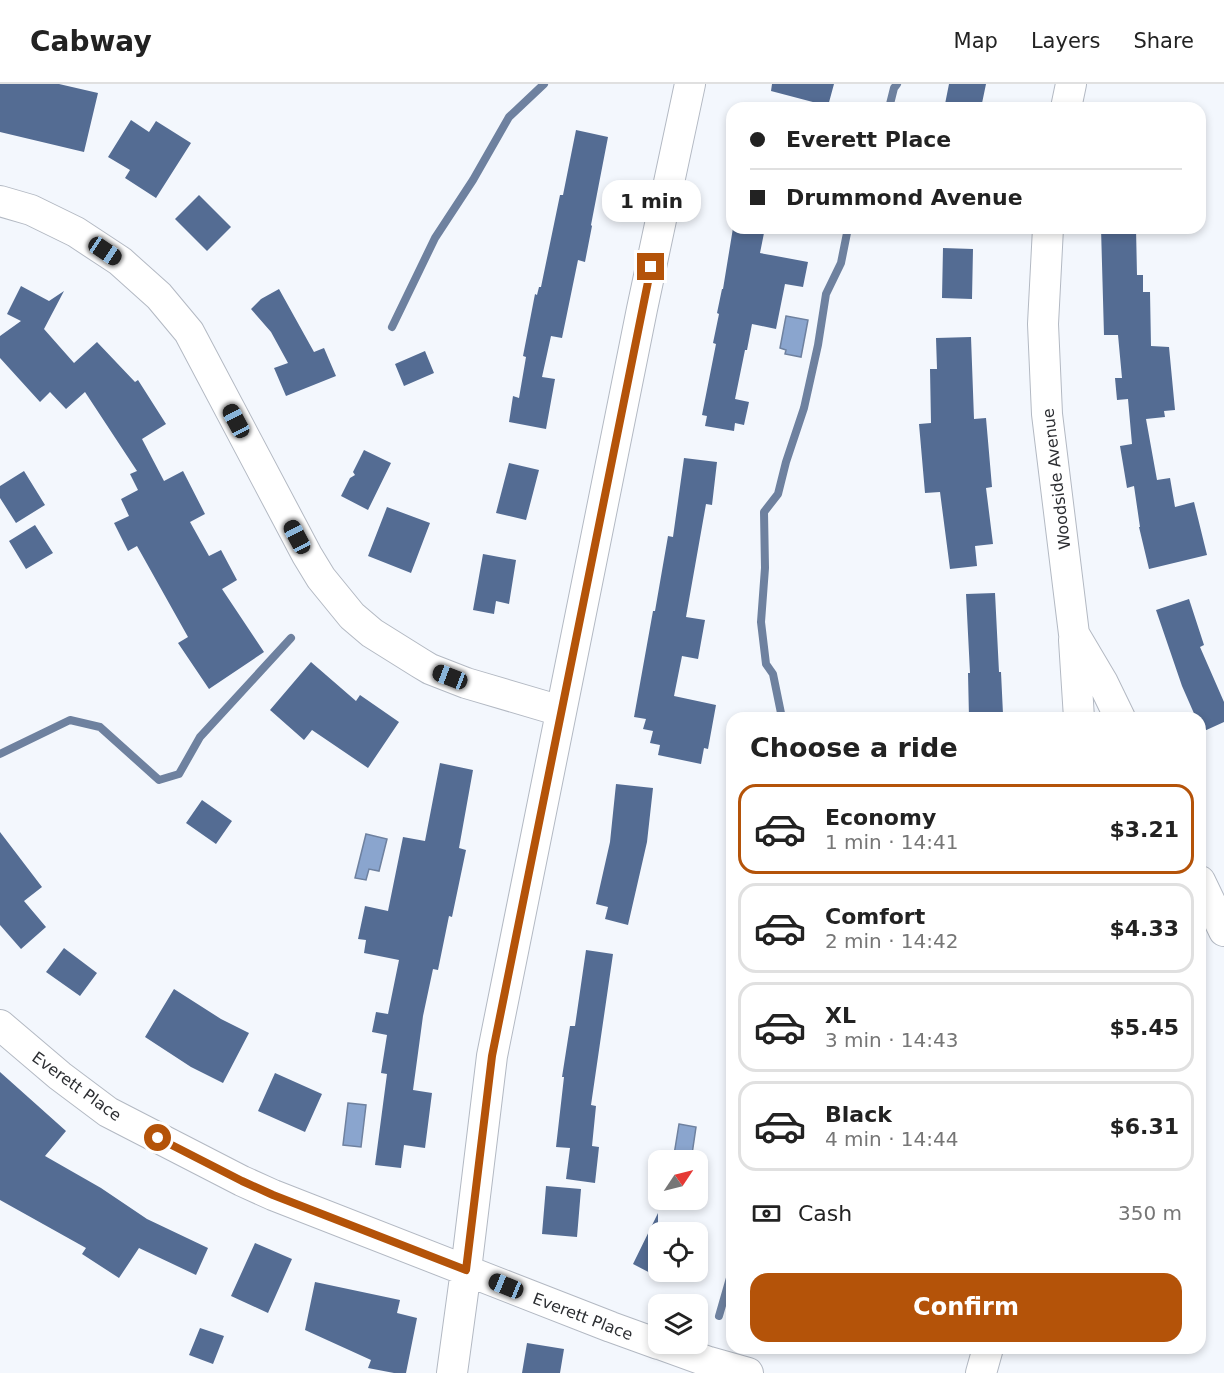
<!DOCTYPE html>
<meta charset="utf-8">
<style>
body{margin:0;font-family:"DejaVu Sans",sans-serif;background:#f2f2f2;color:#222;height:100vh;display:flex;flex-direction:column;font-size:22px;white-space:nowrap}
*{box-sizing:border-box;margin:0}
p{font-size:20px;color:#767676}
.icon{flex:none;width:33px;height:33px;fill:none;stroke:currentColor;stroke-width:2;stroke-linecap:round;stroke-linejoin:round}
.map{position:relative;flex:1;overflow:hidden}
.sheet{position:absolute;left:726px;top:628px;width:480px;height:642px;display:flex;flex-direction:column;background:#fff;border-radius:18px;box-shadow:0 3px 9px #0003}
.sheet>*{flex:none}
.top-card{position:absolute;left:726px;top:18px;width:480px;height:132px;border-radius:18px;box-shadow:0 3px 9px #0003;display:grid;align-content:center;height:132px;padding:0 24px;background:#fff}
.needle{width:39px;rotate:55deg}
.controls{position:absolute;left:648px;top:1066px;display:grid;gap:12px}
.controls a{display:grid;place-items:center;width:60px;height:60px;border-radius:12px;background:#fff;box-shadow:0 3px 9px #0003;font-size:30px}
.end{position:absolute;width:27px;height:27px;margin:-14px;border:8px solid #b45309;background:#fff;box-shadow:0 0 0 3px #fff}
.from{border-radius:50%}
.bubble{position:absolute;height:42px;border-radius:18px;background:#fff;box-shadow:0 3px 9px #0003;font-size:20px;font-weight:700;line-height:42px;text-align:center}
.car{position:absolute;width:18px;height:36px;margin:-18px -9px;border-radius:8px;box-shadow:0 0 4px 2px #0007;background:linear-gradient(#222 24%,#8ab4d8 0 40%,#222 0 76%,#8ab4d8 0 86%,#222 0)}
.top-card b{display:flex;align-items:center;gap:21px;height:57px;font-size:22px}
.top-card b+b{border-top:2px solid #e0e0e0}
.top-card i{width:15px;height:15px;background:#222}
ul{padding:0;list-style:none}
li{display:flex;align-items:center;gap:18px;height:90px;margin:0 12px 9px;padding:0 12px;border:3px solid #e0e0e0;border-radius:18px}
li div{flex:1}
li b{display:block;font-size:22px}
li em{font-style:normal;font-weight:700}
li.selected{border-color:#b45309}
li>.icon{width:54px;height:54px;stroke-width:1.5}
h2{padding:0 24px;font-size:27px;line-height:72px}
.pay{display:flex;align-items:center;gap:15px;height:66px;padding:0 24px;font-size:22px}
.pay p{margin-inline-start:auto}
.button{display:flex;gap:12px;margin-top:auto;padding:12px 24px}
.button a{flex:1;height:69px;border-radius:18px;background:#b45309;color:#fff;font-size:24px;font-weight:700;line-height:69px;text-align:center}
header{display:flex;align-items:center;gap:36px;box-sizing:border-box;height:84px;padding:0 30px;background:#fff;border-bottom:2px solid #e0e0e0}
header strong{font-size:28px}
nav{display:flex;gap:33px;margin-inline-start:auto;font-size:21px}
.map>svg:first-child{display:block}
</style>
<header>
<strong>Cabway</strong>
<nav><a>Map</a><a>Layers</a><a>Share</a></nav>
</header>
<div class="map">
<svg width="1224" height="1289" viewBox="0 0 1224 1289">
<rect width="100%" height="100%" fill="#f3f7fd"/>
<!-- water -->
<path fill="#8aa5ce" stroke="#6e819f" stroke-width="1.5" d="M 786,232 L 808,236 L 801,273 L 785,270 L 786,266 L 780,264 Z
M 366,750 L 387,755 L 379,787 L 369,785 L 366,796 L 355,794 Z
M 348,1019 L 366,1021 L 361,1063 L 343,1061 Z
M 679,1040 L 696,1043 L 691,1077 L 673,1077 Z"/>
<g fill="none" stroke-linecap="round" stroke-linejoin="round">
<!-- stream -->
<path stroke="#6e819f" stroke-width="8" d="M 889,24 L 894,4 L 897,0
M 392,243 L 435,154 L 473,96 L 509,33 L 544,0
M 782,634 L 773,590 L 766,580 L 761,538 L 765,484 L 764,428 L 778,410 L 786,378 L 804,324 L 818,261 L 826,210 L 841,179 L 848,144
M 0,670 L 70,636 L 100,643 L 159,696 L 179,690 L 200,653 L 291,554
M 719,1232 L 732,1187"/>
</g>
<!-- building -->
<path fill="#546c93" d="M 0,0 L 59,0 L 98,9 L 84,68 L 0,48 Z
M 772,0 L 834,0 L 828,22 L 771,7 Z
M 949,0 L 986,0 L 981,24 L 963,24 L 945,20 Z
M 131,36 L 149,48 L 156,37 L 191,59 L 156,114 L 125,94 L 130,86 L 108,73 Z
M 576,46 L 608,53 L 591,141 L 592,142 L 585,178 L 578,176 L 562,254 L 551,252 L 542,293 L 555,295 L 546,345 L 509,338 L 513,312 L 519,314 L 526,273 L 523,272 L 535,210 L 537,211 L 539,203 L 541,203 L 560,111 L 563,111 Z
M 199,111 L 231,143 L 207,167 L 175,135 Z
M 733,144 L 765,144 L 760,169 L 808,178 L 803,203 L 785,200 L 776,245 L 752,240 L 747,266 L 745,266 L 735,315 L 749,318 L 744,341 L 735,339 L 734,347 L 705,342 L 707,332 L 702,331 L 716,260 L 713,259 L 719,230 L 717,229 L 722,205 L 723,205 Z
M 1101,144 L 1136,144 L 1137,191 L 1143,191 L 1143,208 L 1150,208 L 1151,262 L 1169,263 L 1175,326 L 1164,327 L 1165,333 L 1146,335 L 1157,396 L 1170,394 L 1175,423 L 1194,418 L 1207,471 L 1149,485 L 1139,443 L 1140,443 L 1134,402 L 1127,404 L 1120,362 L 1132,360 L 1128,315 L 1117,316 L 1115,294 L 1122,294 L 1118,251 L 1104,251 Z
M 943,164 L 973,165 L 972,215 L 942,214 Z
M 21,202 L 49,217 L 64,207 L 44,245 L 74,279 L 97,258 L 135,298 L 138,296 L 166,340 L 142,355 L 164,397 L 183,387 L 205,430 L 190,438 L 209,472 L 221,466 L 237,496 L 222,505 L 264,568 L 209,605 L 178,559 L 188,553 L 137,462 L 128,467 L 114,439 L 129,432 L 121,415 L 138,406 L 130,390 L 137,387 L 85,308 L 66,325 L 50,308 L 40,318 L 0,274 L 0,252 L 21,237 L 7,230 Z
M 279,205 L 314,268 L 324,264 L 336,292 L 286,312 L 274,284 L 288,279 L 271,248 L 251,225 L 261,215 Z
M 971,253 L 974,335 L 986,334 L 992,403 L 986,404 L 993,460 L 975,462 L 977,482 L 950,485 L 940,408 L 925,409 L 919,340 L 931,339 L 930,285 L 937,285 L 936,254 Z
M 425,267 L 434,289 L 404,302 L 395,280 Z
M 364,366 L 391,379 L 368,426 L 341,412 L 350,394 L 355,391 L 353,388 Z
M 684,374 L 717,378 L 712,421 L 706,420 L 686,533 L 705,536 L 698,575 L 682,572 L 674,612 L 716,621 L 708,665 L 704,664 L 701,680 L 658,671 L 660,661 L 650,659 L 653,647 L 643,645 L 646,635 L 634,633 L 653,527 L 655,527 L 668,452 L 673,453 Z
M 509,379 L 539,386 L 526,436 L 496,429 Z
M 24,387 L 45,421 L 16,439 L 0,414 L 0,402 Z
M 387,423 L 430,439 L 411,489 L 368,472 Z
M 35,441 L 53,469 L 26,485 L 9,457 Z
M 483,470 L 516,476 L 509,520 L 496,517 L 494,530 L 473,526 Z
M 995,509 L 999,588 L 1001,588 L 1003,630 L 988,630 L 988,634 L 969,634 L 968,589 L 970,589 L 966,510 Z
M 1189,515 L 1204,561 L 1200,563 L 1224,618 L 1224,638 L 1202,648 L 1200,644 L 1200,634 L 1196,634 L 1182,602 L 1156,526 Z
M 311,578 L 356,617 L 360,611 L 399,638 L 368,684 L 312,646 L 304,656 L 270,626 Z
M 440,679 L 473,686 L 459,764 L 466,766 L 452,833 L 449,832 L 438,886 L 433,885 L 423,932 L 413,1006 L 432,1009 L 425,1064 L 404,1061 L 401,1084 L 375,1081 L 387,990 L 381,989 L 387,951 L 372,948 L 376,928 L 388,930 L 399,876 L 364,869 L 366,856 L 358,855 L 365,822 L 388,827 L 403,753 L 425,757 Z
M 616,700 L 653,704 L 647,758 L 628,841 L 605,835 L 608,823 L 596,820 L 610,758 Z
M 202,716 L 232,737 L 216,760 L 186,739 Z
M 0,748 L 42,803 L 24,817 L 46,843 L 21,865 L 0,841 Z
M 64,864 L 97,889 L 80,912 L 46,888 Z
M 586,866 L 613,870 L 591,1021 L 596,1022 L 592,1062 L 599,1063 L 595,1099 L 566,1095 L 570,1064 L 556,1063 L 564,993 L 562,993 L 570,942 L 575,942 Z
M 174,905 L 221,935 L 249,949 L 223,999 L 191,983 L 145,953 Z
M 0,988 L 66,1047 L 45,1072 L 101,1104 L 147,1135 L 208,1164 L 196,1191 L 139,1164 L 119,1194 L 82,1170 L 86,1164 L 0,1116 Z
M 275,989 L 322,1010 L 305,1048 L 258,1027 Z
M 546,1102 L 581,1105 L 577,1153 L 542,1150 Z
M 658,1129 L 658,1193 L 633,1180 Z
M 255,1159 L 292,1175 L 268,1229 L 231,1212 Z
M 315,1198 L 400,1216 L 397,1229 L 417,1234 L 406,1289 L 394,1289 L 368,1284 L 371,1276 L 305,1246 Z
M 200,1244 L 224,1252 L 213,1280 L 189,1271 Z
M 527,1259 L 564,1265 L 560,1289 L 522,1289 Z"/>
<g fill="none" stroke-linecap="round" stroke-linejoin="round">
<defs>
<path id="minor" d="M 1066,24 L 1071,0
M 0,117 L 31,126 L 76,148 L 120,177 L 159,212 L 189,248 L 307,471 L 321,494 L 352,532 L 372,549 L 420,579 L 430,585 L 466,599 L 561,627
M 1048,144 L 1043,240 L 1047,330 L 1074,550 L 1103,599 L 1120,634
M 1074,556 L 1079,634
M 1200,797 L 1224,847
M 0,941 L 60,992 L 108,1028 L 242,1097 L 273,1111 L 611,1243 L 658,1260
M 659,1260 L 709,1278 L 748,1289
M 452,1289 L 466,1186 L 492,972 L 642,225 L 690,0
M 981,1289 L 988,1264"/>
</defs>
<!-- minor casing -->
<use href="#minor" stroke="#b3b9c3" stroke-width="32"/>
<!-- minor -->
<use href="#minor" stroke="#fff" stroke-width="30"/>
</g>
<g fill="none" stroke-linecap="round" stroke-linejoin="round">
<!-- route -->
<path stroke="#b45309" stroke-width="8" d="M 158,1054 L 242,1097 L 273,1111 L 466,1186 L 492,972 L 651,183"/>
</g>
<g text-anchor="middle" stroke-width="6" stroke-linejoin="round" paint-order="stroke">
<!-- street labels -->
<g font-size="16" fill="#2c2e32" stroke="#fff">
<text transform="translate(1056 395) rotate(-97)" y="6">Woodside Avenue</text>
<text transform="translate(77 1002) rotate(36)" y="6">Everett Place</text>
<text transform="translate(583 1232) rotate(21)" y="6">Everett Place</text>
</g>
</g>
</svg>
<div class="controls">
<a><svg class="needle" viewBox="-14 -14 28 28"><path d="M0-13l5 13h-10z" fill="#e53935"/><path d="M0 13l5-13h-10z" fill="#767676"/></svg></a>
<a><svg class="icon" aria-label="locate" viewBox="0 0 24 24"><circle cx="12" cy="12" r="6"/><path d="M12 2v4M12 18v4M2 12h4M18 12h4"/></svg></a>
<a><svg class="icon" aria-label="layers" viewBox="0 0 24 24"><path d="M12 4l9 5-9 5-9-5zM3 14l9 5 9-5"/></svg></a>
</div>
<i class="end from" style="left:158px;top:1054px"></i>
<i class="end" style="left:651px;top:183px"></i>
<div class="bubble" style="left:602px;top:96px;width:99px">1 min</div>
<i class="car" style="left:105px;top:167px;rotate:124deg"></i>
<i class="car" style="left:236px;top:337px;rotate:332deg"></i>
<i class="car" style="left:297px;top:453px;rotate:332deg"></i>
<i class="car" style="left:450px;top:593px;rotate:291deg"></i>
<i class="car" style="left:506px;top:1202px;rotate:292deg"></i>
<div class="top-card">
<b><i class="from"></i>Everett Place</b>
<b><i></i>Drummond Avenue</b>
</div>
<section class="sheet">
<h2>Choose a ride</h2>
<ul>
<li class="selected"><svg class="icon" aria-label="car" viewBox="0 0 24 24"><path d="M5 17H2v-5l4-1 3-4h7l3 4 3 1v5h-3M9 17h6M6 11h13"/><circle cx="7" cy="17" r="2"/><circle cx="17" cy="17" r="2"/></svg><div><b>Economy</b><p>1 min · 14:41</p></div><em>$3.21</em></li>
<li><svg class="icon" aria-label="car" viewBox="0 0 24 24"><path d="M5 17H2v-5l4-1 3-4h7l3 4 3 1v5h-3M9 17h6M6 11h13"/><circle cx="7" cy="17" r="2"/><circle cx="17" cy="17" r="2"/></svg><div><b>Comfort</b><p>2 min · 14:42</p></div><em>$4.33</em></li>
<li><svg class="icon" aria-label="car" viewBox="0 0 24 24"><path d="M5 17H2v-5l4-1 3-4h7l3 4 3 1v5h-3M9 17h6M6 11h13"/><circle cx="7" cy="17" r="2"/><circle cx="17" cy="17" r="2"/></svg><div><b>XL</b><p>3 min · 14:43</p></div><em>$5.45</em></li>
<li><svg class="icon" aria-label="car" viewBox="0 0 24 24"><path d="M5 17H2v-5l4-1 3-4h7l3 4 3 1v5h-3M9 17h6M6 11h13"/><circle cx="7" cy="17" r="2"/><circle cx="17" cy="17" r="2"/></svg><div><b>Black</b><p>4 min · 14:44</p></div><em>$6.31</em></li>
</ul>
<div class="pay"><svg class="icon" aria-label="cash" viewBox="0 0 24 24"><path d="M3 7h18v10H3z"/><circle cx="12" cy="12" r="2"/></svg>Cash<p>350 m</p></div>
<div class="button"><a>Confirm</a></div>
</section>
</div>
